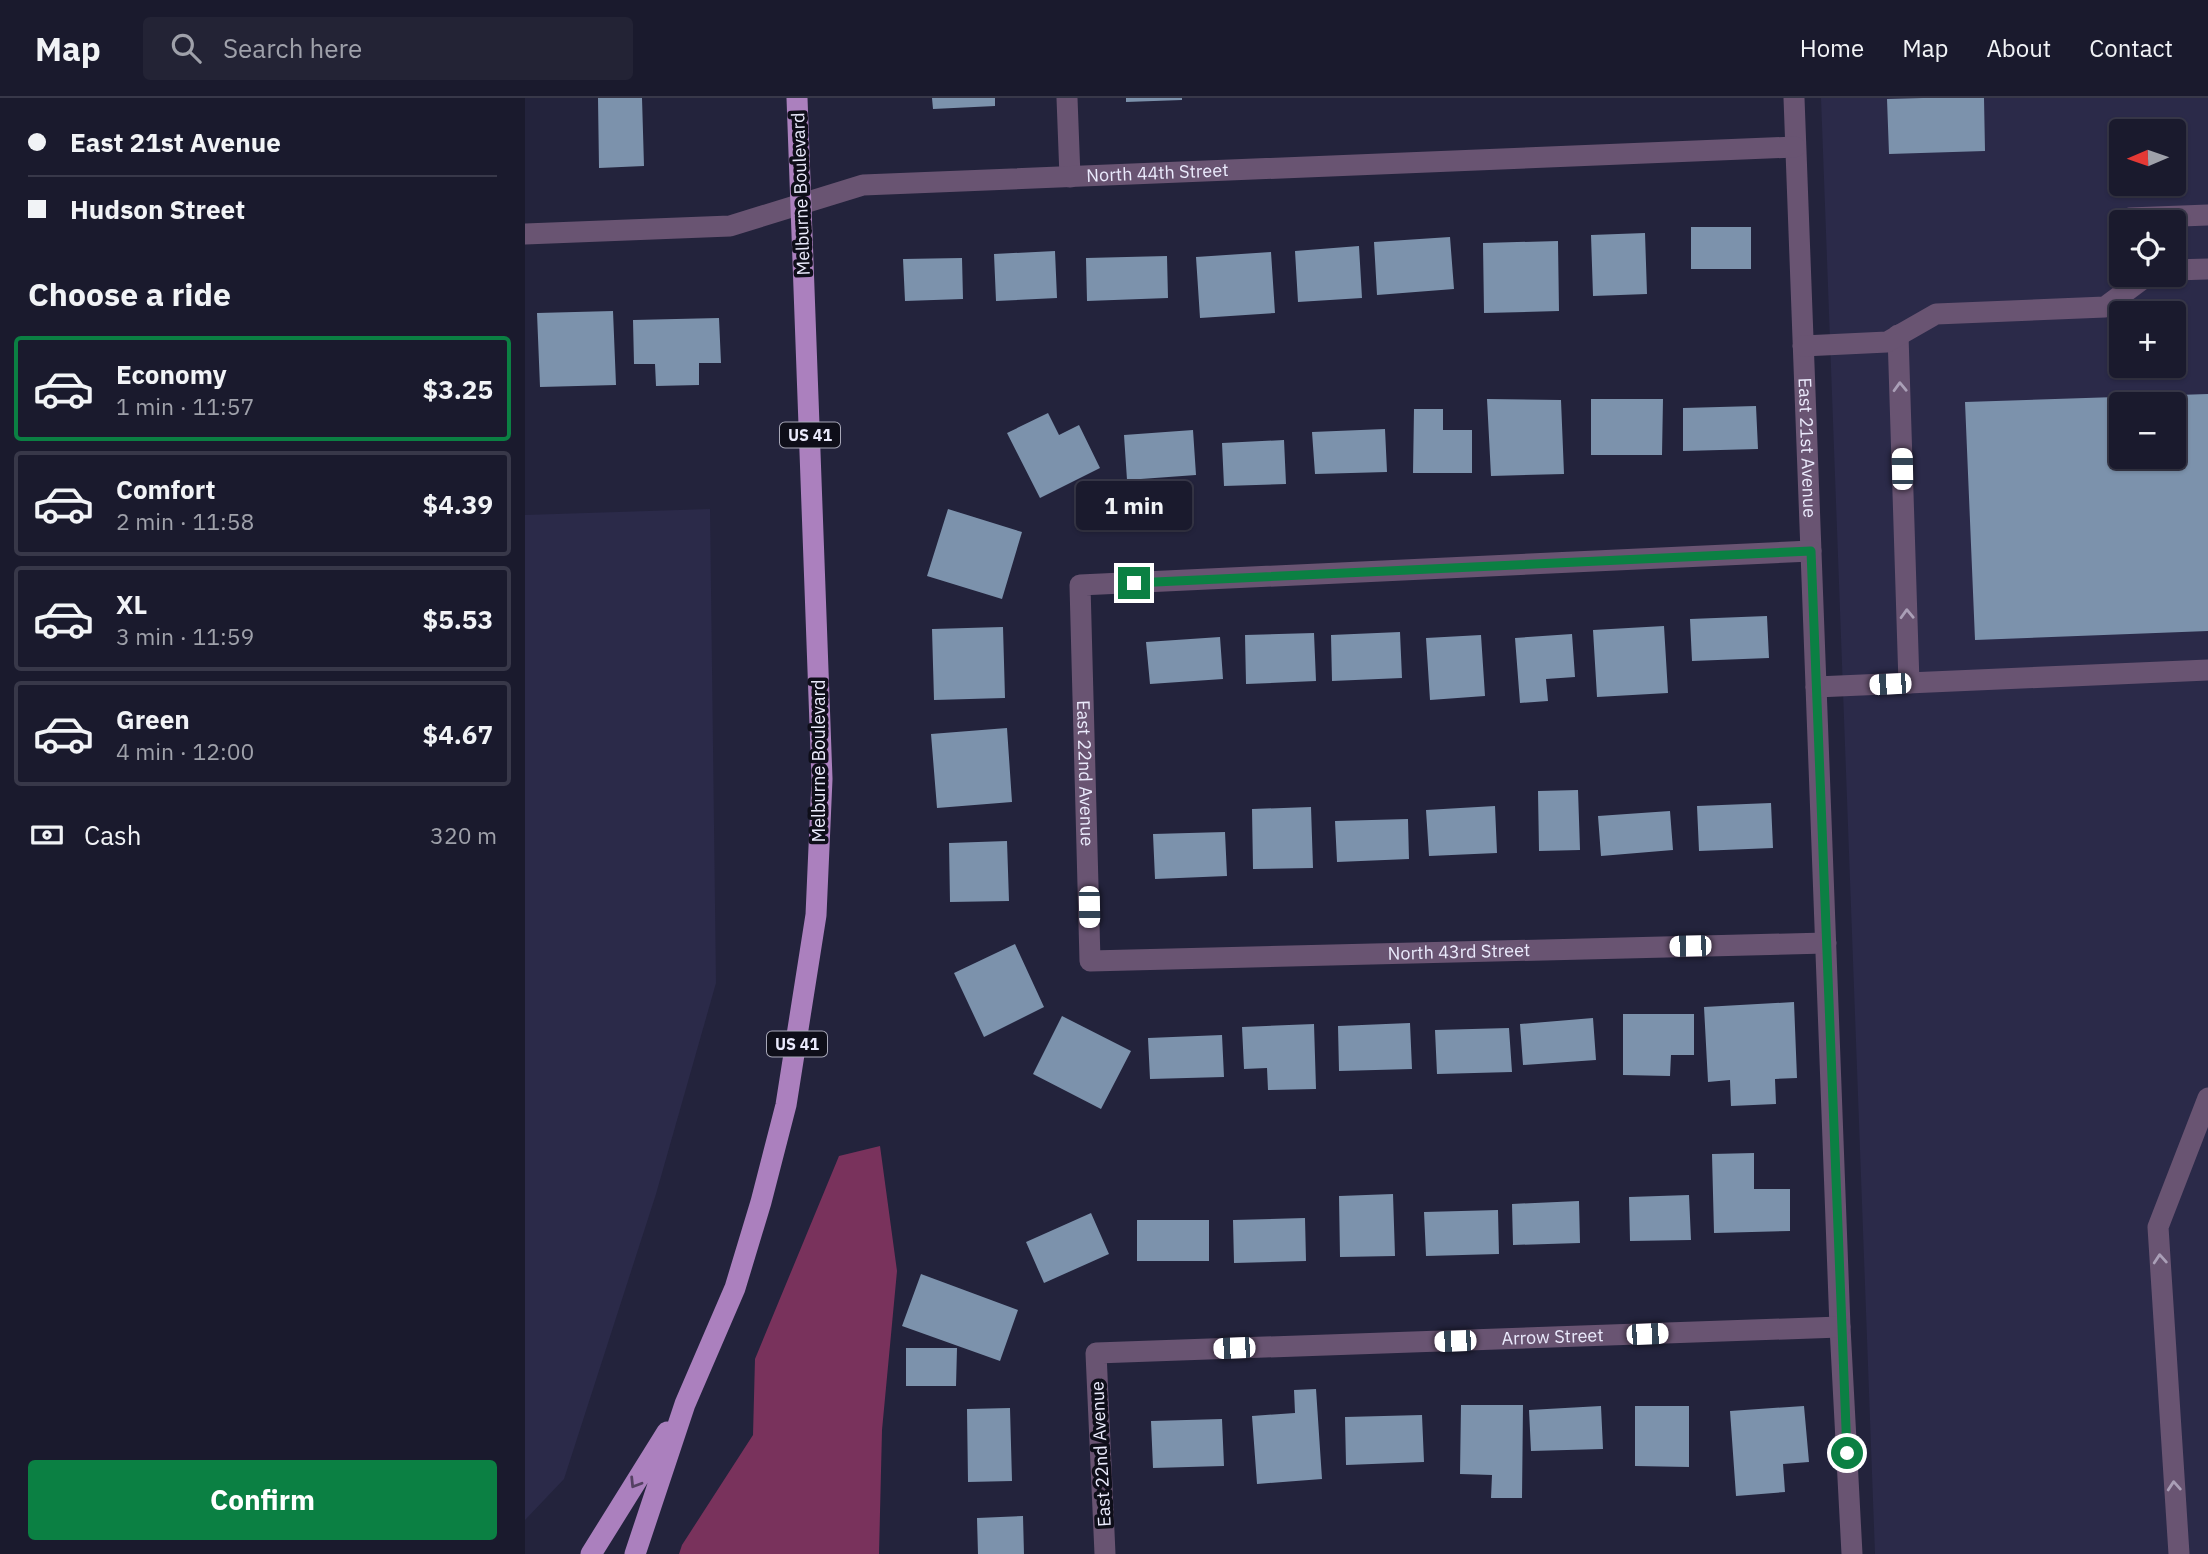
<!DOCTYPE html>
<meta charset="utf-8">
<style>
body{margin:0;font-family:"IBM Plex Sans",sans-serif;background:#232335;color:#f1f3f6;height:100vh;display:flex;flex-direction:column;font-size:26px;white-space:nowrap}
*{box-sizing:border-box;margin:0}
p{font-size:23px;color:#9fa1aa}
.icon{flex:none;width:38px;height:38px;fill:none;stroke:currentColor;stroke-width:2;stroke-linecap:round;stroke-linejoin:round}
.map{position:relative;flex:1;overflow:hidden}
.panel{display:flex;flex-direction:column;background:#1a1a2d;width:525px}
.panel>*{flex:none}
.guide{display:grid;align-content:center;height:154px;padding:0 28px;background:#1a1a2d}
.needle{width:46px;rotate:268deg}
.controls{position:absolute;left:1584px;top:21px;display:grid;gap:14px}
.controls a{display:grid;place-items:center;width:77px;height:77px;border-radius:7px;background:#1a1a2d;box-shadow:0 2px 5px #0004,0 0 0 2px #383849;font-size:35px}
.end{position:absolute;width:32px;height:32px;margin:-16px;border:9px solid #0b8043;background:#fff;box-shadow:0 0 0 4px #fff}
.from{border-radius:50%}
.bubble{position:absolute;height:49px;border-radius:7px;background:#1a1a2d;box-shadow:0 2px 5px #0004,0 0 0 2px #383849;font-size:23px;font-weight:800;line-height:49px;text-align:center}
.car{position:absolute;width:21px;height:42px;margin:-21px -10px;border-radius:9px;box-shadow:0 0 5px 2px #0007;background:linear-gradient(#fff 24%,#345 0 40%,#fff 0 76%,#345 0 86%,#fff 0)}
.guide b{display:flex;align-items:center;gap:24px;height:66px;font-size:26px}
.guide b+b{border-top:2px solid #383849}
.guide i{width:18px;height:18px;background:#f1f3f6}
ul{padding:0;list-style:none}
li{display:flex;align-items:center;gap:21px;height:105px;margin:0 14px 10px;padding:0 14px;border:4px solid #383849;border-radius:7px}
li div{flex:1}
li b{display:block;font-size:26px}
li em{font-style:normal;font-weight:800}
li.current{border-color:#0b8043}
li>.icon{width:63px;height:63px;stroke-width:1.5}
h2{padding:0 28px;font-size:32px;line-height:84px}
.pay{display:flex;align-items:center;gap:18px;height:77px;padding:0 28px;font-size:26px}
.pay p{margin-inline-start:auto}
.primary-button{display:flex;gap:14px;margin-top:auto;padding:14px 28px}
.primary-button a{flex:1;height:80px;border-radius:7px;background:#0b8043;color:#fff;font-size:28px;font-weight:800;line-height:80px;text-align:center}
header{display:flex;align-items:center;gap:42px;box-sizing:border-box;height:98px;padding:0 35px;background:#1a1a2d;border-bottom:2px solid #383849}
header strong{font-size:33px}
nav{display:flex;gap:38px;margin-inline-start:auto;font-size:24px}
.search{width:490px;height:63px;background:#232335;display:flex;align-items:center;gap:18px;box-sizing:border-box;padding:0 24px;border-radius:7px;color:#9fa1aa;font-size:26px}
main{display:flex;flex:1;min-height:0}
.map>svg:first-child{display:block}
</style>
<header>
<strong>Map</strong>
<div class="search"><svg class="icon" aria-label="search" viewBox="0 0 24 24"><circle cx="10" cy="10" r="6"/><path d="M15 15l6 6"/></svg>Search here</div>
<nav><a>Home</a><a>Map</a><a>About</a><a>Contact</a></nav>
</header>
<main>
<section class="panel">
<div class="guide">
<b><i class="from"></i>East 21st Avenue</b>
<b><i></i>Hudson Street</b>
</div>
<h2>Choose a ride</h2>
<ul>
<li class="current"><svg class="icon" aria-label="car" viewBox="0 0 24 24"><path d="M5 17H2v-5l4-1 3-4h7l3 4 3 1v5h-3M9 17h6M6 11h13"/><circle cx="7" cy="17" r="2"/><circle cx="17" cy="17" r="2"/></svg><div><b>Economy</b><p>1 min · 11:57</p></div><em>$3.25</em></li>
<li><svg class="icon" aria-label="car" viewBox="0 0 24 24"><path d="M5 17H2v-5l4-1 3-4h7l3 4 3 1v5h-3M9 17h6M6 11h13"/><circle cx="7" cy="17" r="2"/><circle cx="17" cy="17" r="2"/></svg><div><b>Comfort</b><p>2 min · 11:58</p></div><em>$4.39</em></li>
<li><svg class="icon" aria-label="car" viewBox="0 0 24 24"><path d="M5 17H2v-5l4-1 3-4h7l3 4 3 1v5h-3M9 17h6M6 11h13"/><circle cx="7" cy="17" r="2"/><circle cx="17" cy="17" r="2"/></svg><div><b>XL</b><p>3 min · 11:59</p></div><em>$5.53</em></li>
<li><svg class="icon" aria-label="car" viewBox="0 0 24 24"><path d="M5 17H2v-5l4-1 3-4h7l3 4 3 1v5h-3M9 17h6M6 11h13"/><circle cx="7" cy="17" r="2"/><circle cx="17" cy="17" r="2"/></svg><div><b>Green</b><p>4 min · 12:00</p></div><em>$4.67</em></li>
</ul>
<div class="pay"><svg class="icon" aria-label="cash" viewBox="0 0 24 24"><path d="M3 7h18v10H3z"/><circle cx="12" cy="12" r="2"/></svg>Cash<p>320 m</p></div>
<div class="primary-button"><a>Confirm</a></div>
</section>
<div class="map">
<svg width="1683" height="1456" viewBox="0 0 1683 1456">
<rect width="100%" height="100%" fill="#23233c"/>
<!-- built -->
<path fill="#2b2a49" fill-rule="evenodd" d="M 1296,0 L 1683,0 L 1683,1456 L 1350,1456 ZM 1596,33 L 1648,33 L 1648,86 L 1596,86 ZM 1596,124 L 1648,124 L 1648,177 L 1596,177 ZM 1596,215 L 1648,215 L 1648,268 L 1596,268 ZM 1596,306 L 1648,306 L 1648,359 L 1596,359 Z
M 185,411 L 191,885 L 131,1096 L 39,1381 L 0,1422 L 0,417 Z"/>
<!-- green -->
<path fill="#79325c" d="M 355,1048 L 372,1173 L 357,1332 L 354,1456 L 154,1456 L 157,1447 L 228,1337 L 230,1261 L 314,1058 Z"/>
<!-- building -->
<path fill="#7c92ac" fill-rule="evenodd" d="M 73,0 L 117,0 L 119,68 L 74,70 Z
M 407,0 L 470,0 L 470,8 L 408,11 Z
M 601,0 L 657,0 L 657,2 L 601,4 Z
M 1398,0 L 1459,0 L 1460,53 L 1364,56 L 1362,1 Z
M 1166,129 L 1226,129 L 1226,171 L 1166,171 Z
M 1120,135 L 1122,196 L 1068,198 L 1066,137 Z
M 925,139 L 929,191 L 852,197 L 849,144 Z
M 1033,143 L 1034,213 L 959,215 L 958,145 Z
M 834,148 L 837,200 L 773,204 L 770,153 Z
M 530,153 L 532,200 L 471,203 L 469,156 Z
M 746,154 L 750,215 L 675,220 L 671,159 Z
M 642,158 L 643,200 L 562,203 L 561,160 Z
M 437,160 L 438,201 L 380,203 L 378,161 Z
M 88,213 L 91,287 L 15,289 L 12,215 Z
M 194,220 L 196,265 L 174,265 L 174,287 L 131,288 L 130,266 L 109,266 L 108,222 Z
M 1683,296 L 1683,533 L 1450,542 L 1440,304 ZM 1596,306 L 1648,306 L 1648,359 L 1596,359 Z
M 962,301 L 1036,302 L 1039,376 L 966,378 Z
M 1066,301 L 1138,301 L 1137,357 L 1066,357 Z
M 1231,308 L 1233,351 L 1158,353 L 1158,310 Z
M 889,311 L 918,311 L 918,332 L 947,332 L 947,375 L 888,375 Z
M 523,315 L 534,337 L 554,327 L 575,370 L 515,400 L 482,335 Z
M 860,331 L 862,374 L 790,376 L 787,334 Z
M 668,332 L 671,377 L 602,382 L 599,337 Z
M 759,342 L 761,386 L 699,388 L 697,345 Z
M 423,411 L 497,434 L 477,501 L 402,478 Z
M 1242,518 L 1244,560 L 1167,563 L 1165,521 Z
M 1139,528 L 1143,595 L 1072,599 L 1068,532 Z
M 478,529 L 480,600 L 409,602 L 407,531 Z
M 875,534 L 877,580 L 807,583 L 806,537 Z
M 789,535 L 791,583 L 721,586 L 720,537 Z
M 1047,536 L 1050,579 L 1021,581 L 1023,603 L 995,605 L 990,540 Z
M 956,537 L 960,598 L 905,602 L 901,540 Z
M 695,539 L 698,581 L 625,586 L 621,544 Z
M 482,630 L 487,704 L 412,710 L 406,636 Z
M 1053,692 L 1055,752 L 1014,753 L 1013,693 Z
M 1246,705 L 1248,750 L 1174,753 L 1172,708 Z
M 970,708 L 972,755 L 904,758 L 901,712 Z
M 786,709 L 788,770 L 728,771 L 727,711 Z
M 1145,713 L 1148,752 L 1076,758 L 1073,718 Z
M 883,721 L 884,761 L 812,764 L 810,723 Z
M 700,734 L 702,778 L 630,781 L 628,736 Z
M 482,743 L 484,803 L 425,804 L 424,745 Z
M 490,846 L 519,909 L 459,939 L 429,875 Z
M 1269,904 L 1272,980 L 1250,981 L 1251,1006 L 1206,1008 L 1205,982 L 1183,984 L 1179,909 Z
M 1098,916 L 1169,916 L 1169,957 L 1146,957 L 1145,978 L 1098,977 Z
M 537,918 L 606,953 L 576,1011 L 508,976 Z
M 1068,920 L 1071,962 L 998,967 L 995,926 Z
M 885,925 L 887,971 L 814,973 L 813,928 Z
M 789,926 L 791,991 L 743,992 L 742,970 L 719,971 L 717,929 Z
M 984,930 L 987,974 L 912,976 L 910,932 Z
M 697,937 L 699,979 L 625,981 L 623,940 Z
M 1229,1055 L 1229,1091 L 1265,1091 L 1265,1133 L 1189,1135 L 1187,1056 Z
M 868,1096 L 870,1158 L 815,1159 L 814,1098 Z
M 1164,1097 L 1166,1142 L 1105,1143 L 1104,1099 Z
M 1054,1103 L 1055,1145 L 988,1147 L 987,1106 Z
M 973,1112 L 974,1156 L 901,1158 L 899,1114 Z
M 566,1115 L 584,1156 L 519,1185 L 501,1144 Z
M 780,1120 L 781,1163 L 709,1165 L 708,1122 Z
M 612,1122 L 684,1122 L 684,1163 L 612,1163 Z
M 396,1176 L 493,1212 L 475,1263 L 377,1228 Z
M 381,1250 L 432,1250 L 431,1288 L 381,1288 Z
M 791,1291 L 797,1381 L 732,1386 L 727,1318 L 770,1315 L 769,1292 Z
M 936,1307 L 998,1307 L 997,1400 L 966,1400 L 967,1377 L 935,1376 Z
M 1076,1308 L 1078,1351 L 1006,1353 L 1004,1312 Z
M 1110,1308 L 1164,1308 L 1164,1369 L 1110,1368 Z
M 1279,1308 L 1284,1364 L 1258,1366 L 1260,1394 L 1211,1398 L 1205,1313 Z
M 485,1310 L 487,1383 L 443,1384 L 442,1311 Z
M 897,1317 L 899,1364 L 821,1367 L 820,1319 Z
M 697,1321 L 699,1368 L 628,1370 L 626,1323 Z
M 498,1418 L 499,1456 L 453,1456 L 452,1420 Z"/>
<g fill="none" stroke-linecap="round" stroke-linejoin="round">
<!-- minor -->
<g stroke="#695472" stroke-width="21">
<path d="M 542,0 L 545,79"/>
<path id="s1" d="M 1269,0 L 1315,1229 L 1327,1456"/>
<path d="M 1604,124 L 1604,120 L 1683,117"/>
<path id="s2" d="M 0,136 L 205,128 L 338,87 L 1270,49"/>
<path d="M 1648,172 L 1683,171"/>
<path d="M 1373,237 L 1384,585"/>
<path d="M 1278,248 L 1362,244 L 1411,216 L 1580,209 L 1623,177"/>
<path id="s3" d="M 1286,453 L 555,487 L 565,863 L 1301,845"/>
<path d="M 1291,589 L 1683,572"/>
<path id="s4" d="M 580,1456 L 571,1255 L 1315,1229"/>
<path d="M 1654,1456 L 1633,1129 L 1683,1000"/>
</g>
<!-- major -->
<path stroke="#ab80be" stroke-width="21" d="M 66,1456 L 142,1334
M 110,1456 L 160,1306 L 210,1190 L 236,1104 L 261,1007 L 291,817 L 297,681 L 272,0"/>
</g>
<!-- one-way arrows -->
<defs><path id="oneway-chevron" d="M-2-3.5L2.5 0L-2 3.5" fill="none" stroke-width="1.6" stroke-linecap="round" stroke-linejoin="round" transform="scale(1.75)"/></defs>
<g stroke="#aa9fb7">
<use href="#oneway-chevron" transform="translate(1375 289) rotate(-92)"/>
<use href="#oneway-chevron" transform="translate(1382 516) rotate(-92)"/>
<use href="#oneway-chevron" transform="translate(1635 1161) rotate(-94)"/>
<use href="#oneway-chevron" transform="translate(1649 1388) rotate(-94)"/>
</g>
<use stroke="#554163" href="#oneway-chevron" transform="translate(110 1385) rotate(122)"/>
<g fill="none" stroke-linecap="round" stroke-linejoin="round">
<!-- route -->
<path stroke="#0b8043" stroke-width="9" d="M 609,485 L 1286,453 L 1322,1355"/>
</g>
<g text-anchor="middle" stroke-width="7" stroke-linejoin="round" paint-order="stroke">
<!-- shield labels -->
<g fill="#0e0e19" stroke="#a8a8b8" stroke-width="2">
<rect x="255" y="324.5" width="60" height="25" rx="5"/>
<rect x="242" y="933.5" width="60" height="25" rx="5"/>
</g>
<g font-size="16" font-weight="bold" fill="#eaeafc">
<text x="285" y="343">US 41</text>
<text x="272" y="952">US 41</text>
</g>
<!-- street labels -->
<g font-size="18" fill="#eaeafc" stroke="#0e0e19">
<text dy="6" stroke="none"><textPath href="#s2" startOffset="639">North 44th Street</textPath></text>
<text transform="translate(276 96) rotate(-92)" y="6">Melburne Boulevard</text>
<text dy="6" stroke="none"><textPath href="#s1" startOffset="350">East 21st Avenue</textPath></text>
<text transform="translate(294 663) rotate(-90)" y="6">Melburne Boulevard</text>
<text dy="6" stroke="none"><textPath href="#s3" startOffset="920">East 22nd Avenue</textPath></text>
<text dy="6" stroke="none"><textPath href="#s3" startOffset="1477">North 43rd Street</textPath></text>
<text dy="6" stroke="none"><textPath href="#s4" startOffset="658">Arrow Street</textPath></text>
<text transform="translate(576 1356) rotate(-93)" y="6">East 22nd Avenue</text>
</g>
</g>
</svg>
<div class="controls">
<a><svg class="needle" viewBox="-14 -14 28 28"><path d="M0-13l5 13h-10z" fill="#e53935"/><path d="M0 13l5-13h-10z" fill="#9fa1aa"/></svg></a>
<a><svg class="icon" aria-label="locate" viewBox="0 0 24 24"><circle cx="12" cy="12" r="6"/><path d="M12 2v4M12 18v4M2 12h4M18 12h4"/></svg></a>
<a>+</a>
<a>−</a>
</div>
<i class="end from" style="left:1322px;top:1355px"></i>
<i class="end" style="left:609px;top:485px"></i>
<div class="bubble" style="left:551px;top:383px;width:116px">1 min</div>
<i class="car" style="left:1377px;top:371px;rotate:359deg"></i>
<i class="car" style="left:1365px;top:586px;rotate:267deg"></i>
<i class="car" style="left:564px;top:809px;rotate:179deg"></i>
<i class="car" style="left:1165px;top:848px;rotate:269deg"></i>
<i class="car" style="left:1122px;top:1236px;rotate:88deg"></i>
<i class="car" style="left:930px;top:1243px;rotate:268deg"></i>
<i class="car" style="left:709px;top:1250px;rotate:268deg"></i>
</div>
</main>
